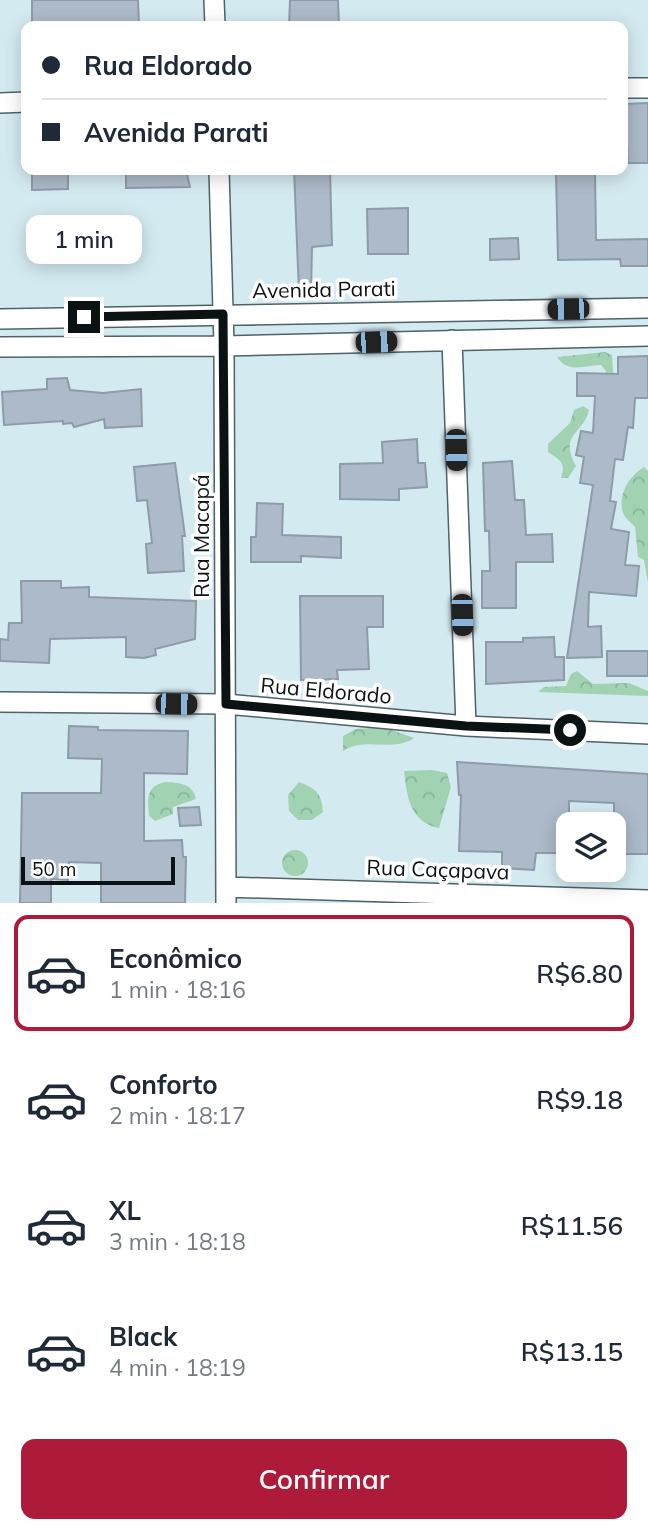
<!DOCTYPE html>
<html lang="pt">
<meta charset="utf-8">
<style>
body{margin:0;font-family:Mulish,sans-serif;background:#f2f2f3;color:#1f2937;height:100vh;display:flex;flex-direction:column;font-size:26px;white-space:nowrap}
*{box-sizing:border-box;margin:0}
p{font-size:23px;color:#747a83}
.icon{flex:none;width:38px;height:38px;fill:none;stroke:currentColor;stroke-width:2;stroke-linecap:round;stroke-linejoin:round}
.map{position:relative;height:903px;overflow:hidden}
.details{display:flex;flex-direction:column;background:#fff;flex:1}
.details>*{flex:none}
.hud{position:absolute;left:21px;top:21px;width:607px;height:154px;border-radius:14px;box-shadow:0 4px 18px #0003;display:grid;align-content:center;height:154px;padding:0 21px;background:#fff}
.controls{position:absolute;left:556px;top:812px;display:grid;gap:14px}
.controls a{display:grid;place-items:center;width:70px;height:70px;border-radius:14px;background:#fff;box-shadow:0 4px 18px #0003;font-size:35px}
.scale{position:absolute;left:21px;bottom:18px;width:154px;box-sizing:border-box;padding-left:7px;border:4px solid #0a1214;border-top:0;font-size:19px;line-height:24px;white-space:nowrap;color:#0a1214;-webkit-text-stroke:5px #fff;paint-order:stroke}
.end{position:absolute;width:32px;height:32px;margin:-16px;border:9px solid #0a1214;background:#fff;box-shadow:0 0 0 4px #fff}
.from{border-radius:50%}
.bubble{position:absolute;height:49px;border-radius:14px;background:#fff;box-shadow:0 4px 18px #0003;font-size:23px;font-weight:600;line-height:49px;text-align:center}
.car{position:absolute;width:21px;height:42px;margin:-21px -10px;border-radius:9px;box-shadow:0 0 5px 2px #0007;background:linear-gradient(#222 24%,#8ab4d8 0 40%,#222 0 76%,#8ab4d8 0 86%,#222 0)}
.hud b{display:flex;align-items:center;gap:24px;height:66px;font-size:26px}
.hud b+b{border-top:2px solid #e0e1e3}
.hud i{width:18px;height:18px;background:#1f2937}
ul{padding:12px 0 0;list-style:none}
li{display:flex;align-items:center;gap:21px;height:116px;margin:0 14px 10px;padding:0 7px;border:4px solid transparent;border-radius:14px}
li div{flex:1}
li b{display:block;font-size:26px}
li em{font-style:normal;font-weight:600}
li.selected{border-color:#ae1a39}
li>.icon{width:63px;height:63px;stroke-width:1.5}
.cta{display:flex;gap:14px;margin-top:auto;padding:14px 21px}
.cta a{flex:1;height:80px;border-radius:14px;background:#ae1a39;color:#fff;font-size:28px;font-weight:600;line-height:80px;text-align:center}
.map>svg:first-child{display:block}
</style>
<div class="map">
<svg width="648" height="903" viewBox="0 0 648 903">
<defs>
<pattern id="forest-crowns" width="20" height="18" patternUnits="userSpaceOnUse" patternTransform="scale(1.75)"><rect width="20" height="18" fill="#a1d3b3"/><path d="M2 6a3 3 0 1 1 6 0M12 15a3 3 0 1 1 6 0" fill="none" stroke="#89b499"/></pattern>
</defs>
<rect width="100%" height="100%" fill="#d4eaf1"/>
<!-- forest -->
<path fill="url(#forest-crowns)" d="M 605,352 L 612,355 L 614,384 L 605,377 L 606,371 L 601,365 C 584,365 568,374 557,357 Z
M 583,406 L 589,410 C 584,434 558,434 576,466 L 568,478 L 561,478 C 566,462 561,461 548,452 L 548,444 L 570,423 L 574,410 Z
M 644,467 L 648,471 L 648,583 L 644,560 L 638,557 L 635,527 C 632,523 626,519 624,515 C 616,497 629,476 644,467 Z
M 577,671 L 593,684 L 629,683 L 648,691 L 648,696 L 538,692 L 544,687 L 566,686 L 571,674 Z
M 383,727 L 414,738 C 392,753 366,736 343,751 L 343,736 L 356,729 Z
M 432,770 L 447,773 L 451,787 L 439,828 C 410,822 407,797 404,771 Z
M 165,782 C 179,783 193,783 196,799 L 173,807 L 173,814 L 155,821 L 149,816 C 148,799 145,787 165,782 Z
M 299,782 C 316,788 322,794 323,812 L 312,820 L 298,820 L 289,811 L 288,795 Z
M282 863a13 13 0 1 1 26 0a13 13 0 1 1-26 0Z"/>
<!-- building -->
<path fill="#adbac9" stroke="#8e9ba9" stroke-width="2" d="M 32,0 L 138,0 L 139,26 L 32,26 Z
M 290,0 L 338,0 L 339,26 L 289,26 Z
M 648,103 L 648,163 L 628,163 L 625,104 Z
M 32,170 L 68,170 L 68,189 L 32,190 Z
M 126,170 L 186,170 L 190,187 L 126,188 Z
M 294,170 L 330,170 L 332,245 L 312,247 L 311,293 L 299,293 Z
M 556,173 L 595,173 L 596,240 L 648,239 L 648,266 L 621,266 L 620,259 L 558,260 Z
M 408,208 L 408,254 L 368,254 L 367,209 Z
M 518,238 L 519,259 L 490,260 L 490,239 Z
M 648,356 L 648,398 L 635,398 L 633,428 L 628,427 L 623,460 L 615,459 L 610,501 L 616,502 L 611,529 L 629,532 L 625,565 L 639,566 L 636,596 L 589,592 L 588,627 L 601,626 L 602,657 L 567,658 L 593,485 L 580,483 L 584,457 L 576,455 L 581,431 L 593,433 L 595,396 L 577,396 L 577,373 L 618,374 L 618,357 Z
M 67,378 L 70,390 L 103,393 L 141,389 L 142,426 L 105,428 L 104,419 L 74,427 L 72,423 L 63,424 L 63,421 L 4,425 L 2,392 L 47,389 L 47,379 Z
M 417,439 L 418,463 L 425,463 L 427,487 L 399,489 L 399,500 L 340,499 L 340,464 L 383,463 L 382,442 Z
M 512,461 L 515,500 L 524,500 L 526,535 L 552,534 L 553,562 L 516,562 L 516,608 L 482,608 L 482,571 L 490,571 L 489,531 L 485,531 L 483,463 Z
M 175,463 L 185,536 L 182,536 L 184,571 L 148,573 L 146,544 L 152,543 L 147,500 L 137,501 L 134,467 Z
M 257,503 L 283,504 L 282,535 L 341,537 L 341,558 L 301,556 L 301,562 L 251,562 L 251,537 L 256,537 Z
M 21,581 L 61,581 L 61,588 L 89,587 L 89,597 L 196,601 L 195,639 L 155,649 L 156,655 L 144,658 L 126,657 L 126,637 L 50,639 L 49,663 L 0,661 L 0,639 L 8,640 L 9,623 L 22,623 Z
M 300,596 L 383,596 L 383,627 L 367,627 L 369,669 L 337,670 L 338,679 L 301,680 Z
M 554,637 L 555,657 L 564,657 L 564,680 L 486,684 L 486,642 L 523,642 L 523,638 Z
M 607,651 L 648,651 L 648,676 L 607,676 Z
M 69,726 L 98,727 L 98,730 L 188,731 L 187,774 L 144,773 L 144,841 L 182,840 L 183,857 L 186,857 L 185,903 L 101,903 L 101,863 L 69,862 L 68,880 L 51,879 L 51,903 L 20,903 L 22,793 L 101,793 L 102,759 L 68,758 Z
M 457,762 L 648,774 L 648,854 L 614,854 L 614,803 L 569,801 L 569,853 L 536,853 L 534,870 L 502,868 L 502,852 L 459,851 L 461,795 L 459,795 Z
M 199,807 L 201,825 L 180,826 L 178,808 Z"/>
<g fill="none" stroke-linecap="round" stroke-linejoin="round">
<defs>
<path id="minor" d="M 214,0 L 215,26
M 623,88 L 648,88
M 0,103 L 26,102
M 219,170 L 224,346 L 226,903
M 0,319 L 648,308
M 452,340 L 466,726
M 0,347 L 224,346 L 648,336
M 0,702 L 226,704 L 466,726 L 648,734
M 226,887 L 648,900"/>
</defs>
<!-- minor casing -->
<use href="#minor" stroke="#4f6268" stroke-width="22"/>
<!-- minor -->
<use href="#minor" stroke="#fff" stroke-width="19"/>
</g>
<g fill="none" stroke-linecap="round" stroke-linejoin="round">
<!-- route -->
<path stroke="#0a1214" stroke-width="9" d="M 84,317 L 223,314 L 226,704 L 466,726 L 570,730"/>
</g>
<g text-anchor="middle" stroke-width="7" stroke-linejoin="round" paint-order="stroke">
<!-- street labels -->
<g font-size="21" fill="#0a1214" stroke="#fff">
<text transform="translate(324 290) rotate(-1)" y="7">Avenida Parati</text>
<text transform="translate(202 536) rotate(-90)" y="7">Rua Macapá</text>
<text transform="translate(326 691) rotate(5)" y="7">Rua Eldorado</text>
<text transform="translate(438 870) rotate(2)" y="7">Rua Caçapava</text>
</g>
</g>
</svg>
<div class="controls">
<a><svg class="icon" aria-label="layers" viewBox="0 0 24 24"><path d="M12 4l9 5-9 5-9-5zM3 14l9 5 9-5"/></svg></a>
</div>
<div class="scale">50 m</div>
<i class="end from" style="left:570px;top:730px"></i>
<i class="end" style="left:84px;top:317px"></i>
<div class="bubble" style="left:26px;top:215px;width:116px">1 min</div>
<i class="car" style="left:568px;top:309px;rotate:269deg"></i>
<i class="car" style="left:376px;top:342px;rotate:88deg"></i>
<i class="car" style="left:456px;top:450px;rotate:178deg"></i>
<i class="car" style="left:462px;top:615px;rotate:178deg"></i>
<i class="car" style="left:176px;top:704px;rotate:91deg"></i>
<div class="hud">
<b><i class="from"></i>Rua Eldorado</b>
<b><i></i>Avenida Parati</b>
</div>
</div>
<section class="details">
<ul>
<li class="selected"><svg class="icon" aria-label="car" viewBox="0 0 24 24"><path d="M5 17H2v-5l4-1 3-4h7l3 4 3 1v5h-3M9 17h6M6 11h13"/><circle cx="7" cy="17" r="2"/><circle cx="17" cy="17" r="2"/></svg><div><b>Econômico</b><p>1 min · 18:16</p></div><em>R$6.80</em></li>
<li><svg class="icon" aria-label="car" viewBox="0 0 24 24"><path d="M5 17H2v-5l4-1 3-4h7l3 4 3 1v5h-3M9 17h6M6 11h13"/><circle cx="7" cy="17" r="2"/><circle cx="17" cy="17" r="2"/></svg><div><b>Conforto</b><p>2 min · 18:17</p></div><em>R$9.18</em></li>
<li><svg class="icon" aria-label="car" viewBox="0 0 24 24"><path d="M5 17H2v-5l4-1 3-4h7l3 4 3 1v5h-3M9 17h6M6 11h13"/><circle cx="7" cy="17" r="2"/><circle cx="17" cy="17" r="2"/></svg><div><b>XL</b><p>3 min · 18:18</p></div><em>R$11.56</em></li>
<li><svg class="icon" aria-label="car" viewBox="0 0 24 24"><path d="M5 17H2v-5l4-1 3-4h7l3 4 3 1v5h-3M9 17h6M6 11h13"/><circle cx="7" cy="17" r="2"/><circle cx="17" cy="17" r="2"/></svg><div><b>Black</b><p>4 min · 18:19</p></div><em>R$13.15</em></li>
</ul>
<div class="cta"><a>Confirmar</a></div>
</section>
